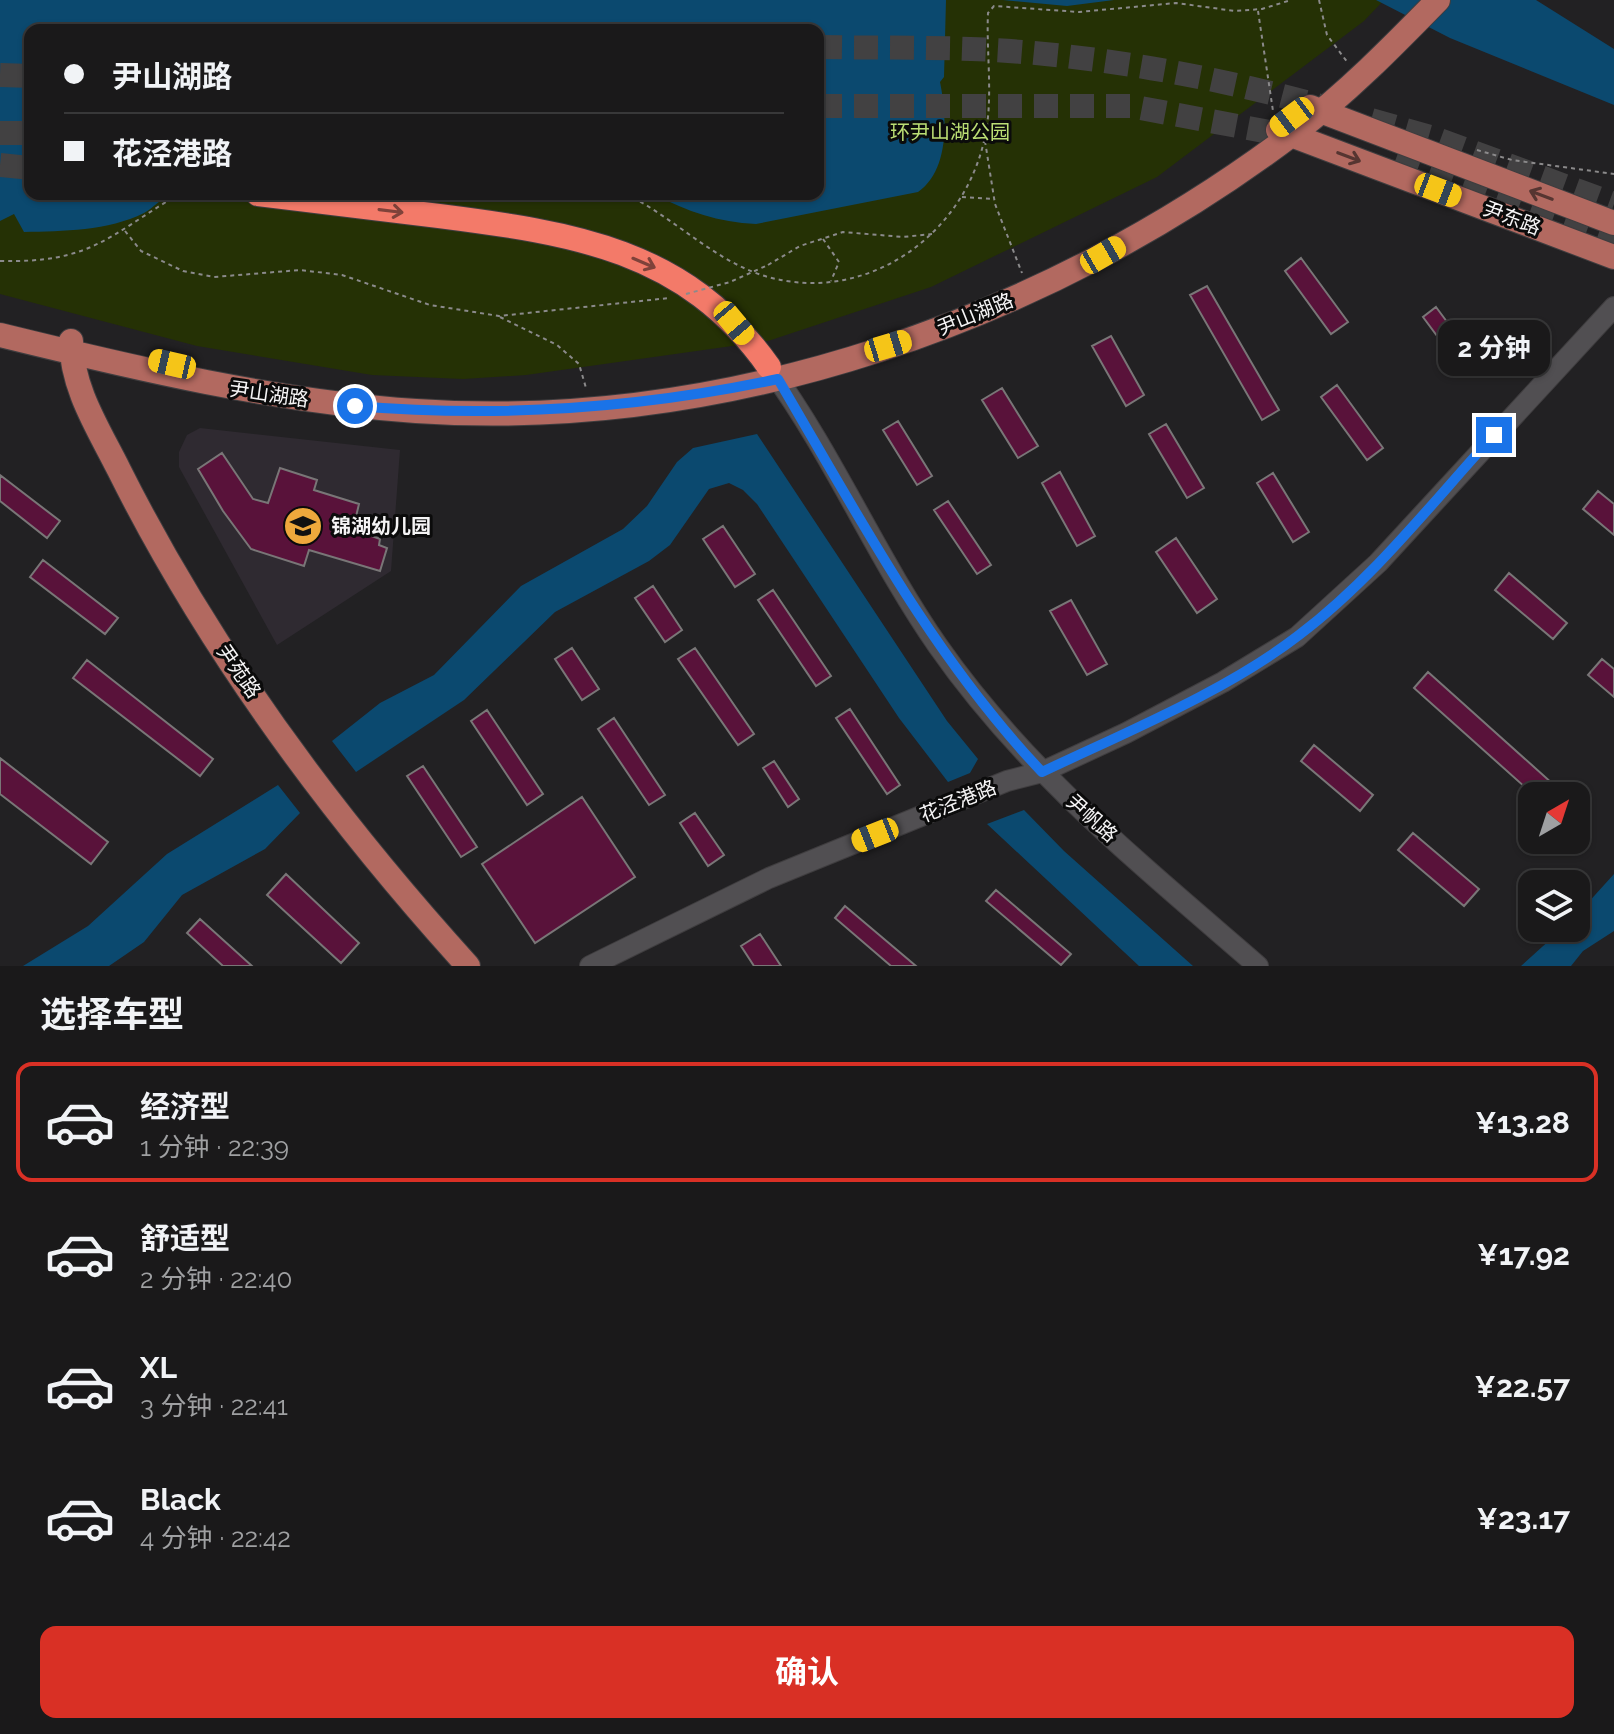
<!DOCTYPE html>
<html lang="zh">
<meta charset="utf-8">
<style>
body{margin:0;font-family:Raleway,"Noto Sans SC",sans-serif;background:#272627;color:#f1f3f6;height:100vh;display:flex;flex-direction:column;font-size:30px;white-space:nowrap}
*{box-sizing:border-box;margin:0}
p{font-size:26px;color:#9fa0a2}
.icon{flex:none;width:44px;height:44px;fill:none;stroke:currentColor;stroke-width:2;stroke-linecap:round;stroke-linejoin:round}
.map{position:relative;height:966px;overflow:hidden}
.panel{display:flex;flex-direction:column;background:#1a191a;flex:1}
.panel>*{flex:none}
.top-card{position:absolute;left:24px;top:24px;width:800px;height:176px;border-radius:16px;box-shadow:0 2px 6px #0004,0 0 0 2px #383839;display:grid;align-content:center;height:176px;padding:0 40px;background:#1a191a}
.needle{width:52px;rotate:39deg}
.controls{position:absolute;left:1518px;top:782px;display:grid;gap:16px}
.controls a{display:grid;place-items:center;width:72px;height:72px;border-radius:16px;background:#1a191a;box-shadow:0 2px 6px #0004,0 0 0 2px #383839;font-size:40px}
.end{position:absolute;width:36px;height:36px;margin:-18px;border:10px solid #1a73e8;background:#fff;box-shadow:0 0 0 4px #fff}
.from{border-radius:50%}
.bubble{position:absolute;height:56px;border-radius:16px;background:#1a191a;box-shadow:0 2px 6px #0004,0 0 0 2px #383839;font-size:26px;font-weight:700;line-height:56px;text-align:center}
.car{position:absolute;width:24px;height:48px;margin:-24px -12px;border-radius:10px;box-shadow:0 0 6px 2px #0007;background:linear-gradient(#f5c518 24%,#345 0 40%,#f5c518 0 76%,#345 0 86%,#f5c518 0)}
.top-card b{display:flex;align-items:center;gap:28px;height:76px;font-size:30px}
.top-card b+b{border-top:2px solid #383839}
.top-card i{width:20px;height:20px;background:#f1f3f6}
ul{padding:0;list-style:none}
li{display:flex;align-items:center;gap:24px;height:120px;margin:0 16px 12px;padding:0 24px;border:4px solid transparent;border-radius:16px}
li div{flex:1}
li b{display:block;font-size:30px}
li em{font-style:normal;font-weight:700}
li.on{border-color:#d93025}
li>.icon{width:72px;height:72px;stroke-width:1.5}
h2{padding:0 40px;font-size:36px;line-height:96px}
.primary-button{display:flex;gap:16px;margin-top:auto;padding:16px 40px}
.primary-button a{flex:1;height:92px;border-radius:16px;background:#d93025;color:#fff;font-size:32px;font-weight:700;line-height:92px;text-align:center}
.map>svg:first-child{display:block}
</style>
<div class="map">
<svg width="1614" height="966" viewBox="0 0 1614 966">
<rect width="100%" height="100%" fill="#222123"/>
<!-- built -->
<path fill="#2f2a31" d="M 200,428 L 400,450 L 391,571 L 277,645 L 179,467 L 179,452 L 187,435 Z"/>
<!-- green -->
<path fill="#253105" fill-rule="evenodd" d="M 0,0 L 1384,0 L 1364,21 L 1157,177 L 931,287 L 768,341 L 526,375 L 463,379 L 372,375 L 197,346 L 0,294 ZM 30,30 L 818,30 L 818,194 L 30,194 Z"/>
<!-- water -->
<path fill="#0b496f" d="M 0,0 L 946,0 L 944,77 L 940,82 C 947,116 950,170 918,192 L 756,224 C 718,222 688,212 654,194 L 818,194 L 818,30 L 30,30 L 30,194 L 170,194 C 161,199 153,208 144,213 C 108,231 63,231 24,232 L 14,214 L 0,221 Z
M 1003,0 L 1114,0 L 1067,6 Z
M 1376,0 L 1536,0 L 1614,49 L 1614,105 L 1450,38 Z
M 757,434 L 947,721 L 978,759 L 970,773 L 948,782 L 899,718 L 757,504 L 743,490 L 729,483 L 709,489 L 670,545 L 649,561 L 555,612 L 464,700 L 356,772 L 332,741 L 380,703 L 434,675 L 521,586 L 623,529 L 647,506 L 677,462 L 693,448 Z
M 278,785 L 300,813 L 265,849 L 182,895 L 144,942 L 109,966 L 23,966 L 88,926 L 167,854 Z
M 1024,810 L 1064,851 L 1193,966 L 1139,966 L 987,824 Z
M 1614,874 L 1614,931 L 1583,951 L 1571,966 L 1521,966 L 1563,928 L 1576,928 L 1576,916 Z"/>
<!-- building -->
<path fill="#59123a" stroke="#797677" stroke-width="2" d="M 1301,258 L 1348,322 L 1331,334 L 1285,271 Z
M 1207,286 L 1279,410 L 1262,420 L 1190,295 Z
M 1436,307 L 1479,365 L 1466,375 L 1423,317 Z
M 1111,336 L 1144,395 L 1126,406 L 1092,346 Z
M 1337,385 L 1383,448 L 1367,460 L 1321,397 Z
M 1002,388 L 1038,446 L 1018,458 L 982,400 Z
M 898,421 L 932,476 L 917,485 L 883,430 Z
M 1166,424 L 1204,488 L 1187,498 L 1149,434 Z
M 222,453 L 253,499 L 268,503 L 280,468 L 317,480 L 314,490 L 359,504 L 353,529 L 380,539 L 379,545 L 387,548 L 380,571 L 309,550 L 304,566 L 251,549 L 223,511 L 198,469 Z
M 1060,472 L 1095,536 L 1077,546 L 1042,483 Z
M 1273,473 L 1309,532 L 1293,542 L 1257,483 Z
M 0,475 L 60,521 L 47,538 L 0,501 Z
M 1598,491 L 1614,504 L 1614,535 L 1583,509 Z
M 948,501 L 991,565 L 977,574 L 934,510 Z
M 723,526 L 755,574 L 735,587 L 703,539 Z
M 1176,538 L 1217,599 L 1197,613 L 1156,552 Z
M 43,560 L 118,618 L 105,634 L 30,577 Z
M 1509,573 L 1567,623 L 1553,639 L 1495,590 Z
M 653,586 L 682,630 L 665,642 L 635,598 Z
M 773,590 L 831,676 L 816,686 L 758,600 Z
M 1071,600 L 1107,664 L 1087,675 L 1050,611 Z
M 572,648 L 599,689 L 582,700 L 555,659 Z
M 695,648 L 754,734 L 738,745 L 678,659 Z
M 1602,659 L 1614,669 L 1614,697 L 1588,675 Z
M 87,660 L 213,759 L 200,776 L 73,678 Z
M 1428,672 L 1553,784 L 1543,796 L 1535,796 L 1414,688 Z
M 850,709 L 900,785 L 887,794 L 836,718 Z
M 487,710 L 543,794 L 527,805 L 471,721 Z
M 614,718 L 665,795 L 649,805 L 598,729 Z
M 1314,745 L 1373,795 L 1360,811 L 1301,761 Z
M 0,758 L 108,842 L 91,864 L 0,794 Z
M 774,761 L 799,799 L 788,807 L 763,768 Z
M 423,766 L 477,847 L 461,857 L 407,776 Z
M 582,797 L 635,877 L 535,943 L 482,864 Z
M 695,813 L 724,855 L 708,866 L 680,823 Z
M 1413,833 L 1479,889 L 1464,906 L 1398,850 Z
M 286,874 L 359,943 L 341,963 L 267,895 Z
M 996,890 L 1071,954 L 1061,965 L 986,901 Z
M 845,906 L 916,966 L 891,966 L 835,918 Z
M 200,919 L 252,966 L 223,966 L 187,933 Z
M 760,934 L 781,966 L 754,966 L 741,946 Z"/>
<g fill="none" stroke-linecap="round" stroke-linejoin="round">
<!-- highway-tunnel -->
<path stroke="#424142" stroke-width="24" stroke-dasharray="24 12" stroke-linecap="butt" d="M 818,47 C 869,48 920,47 971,49 C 1087,53 1220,77 1331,109
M 0,75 L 30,76
M 818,106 L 1130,106 L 1296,137
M 1371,120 L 1437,139 L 1614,204
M 0,133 L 30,133
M 1394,164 L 1614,245
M 0,165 L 30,168"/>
<defs>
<path id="minor" d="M 769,367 C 833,454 876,557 938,646 C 1025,771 1144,867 1258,966
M 590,966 L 769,878 L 1007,781 L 1042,772 L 1126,733 L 1223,682 L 1297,637 L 1378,563 L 1614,307"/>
<path id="major" d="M 1310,107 L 1614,223
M 1278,130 L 1614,257
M 0,335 C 138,369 273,401 416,411 C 727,432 1047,320 1294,133 C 1346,94 1393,46 1438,0
M 71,341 C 72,389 98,428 119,470 C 209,650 333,817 468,966"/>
<path id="highway" d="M 258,194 C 318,201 379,209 439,216 C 572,233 686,249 769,367"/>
</defs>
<!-- minor casing -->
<use href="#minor" stroke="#3f3d3f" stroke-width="22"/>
<!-- major casing -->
<use href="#major" stroke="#3f3d3f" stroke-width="26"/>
<!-- highway casing -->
<use href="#highway" stroke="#3f3d3f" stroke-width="26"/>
<!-- path -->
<path stroke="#8b8a8b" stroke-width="2" stroke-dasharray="4 4" stroke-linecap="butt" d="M 1319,0 L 1327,35 L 1348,63
M 1258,11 L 1273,111
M 985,141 L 995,204 L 1022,273
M 1477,150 L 1512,160 L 1614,174
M 626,194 C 675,218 715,262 768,277 C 866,304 962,237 984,141 C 994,101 986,54 988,13 L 994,6 L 1079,12 L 1176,3 L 1235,11 L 1262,9 L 1291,0
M 962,197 L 992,199
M 125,231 L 141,251 L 183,271 L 214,277 L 300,270 L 342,275 L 430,305 L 499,316 L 669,298
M 823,239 L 839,262 L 831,281
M 0,261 C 91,263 107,237 179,194
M 768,265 L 800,246 L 843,232 L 903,237 L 932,234
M 500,317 L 557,345 L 579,364 L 586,388"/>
<!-- minor -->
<use href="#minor" stroke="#514f52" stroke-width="20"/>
<!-- major -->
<use href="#major" stroke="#b26960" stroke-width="24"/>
<!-- highway -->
<use href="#highway" stroke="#f37a69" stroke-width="24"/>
<!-- path-bridge -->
<path stroke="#8b8a8b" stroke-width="2" stroke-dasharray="4 4" stroke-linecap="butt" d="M 686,294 L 730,282 L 768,265"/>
</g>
<!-- one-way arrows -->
<defs><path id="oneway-shaft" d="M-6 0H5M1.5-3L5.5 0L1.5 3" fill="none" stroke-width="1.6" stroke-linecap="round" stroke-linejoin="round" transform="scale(2)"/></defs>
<g stroke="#563531">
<use href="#oneway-shaft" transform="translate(1349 157) rotate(21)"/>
<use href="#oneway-shaft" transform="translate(1541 195) rotate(-159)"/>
</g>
<g stroke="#7f423a">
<use href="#oneway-shaft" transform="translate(391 211) rotate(7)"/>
<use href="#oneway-shaft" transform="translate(644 263) rotate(23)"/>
</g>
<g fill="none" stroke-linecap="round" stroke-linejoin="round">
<!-- route -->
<path stroke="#1a73e8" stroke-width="10" d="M 355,406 C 498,418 637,409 778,379 C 858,515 932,656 1042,772 C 1124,733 1227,691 1299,635 C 1373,579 1431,504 1494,435"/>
</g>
<!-- icons -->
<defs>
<symbol id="school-disc" viewBox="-11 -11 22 22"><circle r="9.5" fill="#eea83c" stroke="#0b0b0b"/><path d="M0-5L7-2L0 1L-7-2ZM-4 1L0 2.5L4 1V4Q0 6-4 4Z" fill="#111"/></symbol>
</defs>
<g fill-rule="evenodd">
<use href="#school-disc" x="281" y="504" width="44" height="44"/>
</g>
<g text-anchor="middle" stroke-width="6" stroke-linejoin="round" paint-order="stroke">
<!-- park labels -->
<g font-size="20" fill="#bbde74" stroke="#0b0b0b">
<text x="950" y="139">环尹山湖公园</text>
</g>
<!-- street labels -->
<g font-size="20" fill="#f5f4f5" stroke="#0b0b0b">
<text transform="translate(1512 218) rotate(21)" y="7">尹东路</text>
<text transform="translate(975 314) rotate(-22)" y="7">尹山湖路</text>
<text transform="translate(269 394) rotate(8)" y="7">尹山湖路</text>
<text transform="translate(239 671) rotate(55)" y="7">尹苑路</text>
<text transform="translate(958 801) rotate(-22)" y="7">花泾港路</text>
<text transform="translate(1092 818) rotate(42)" y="7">尹帆路</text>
</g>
<!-- poi labels -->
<g font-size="20" font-weight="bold" fill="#f5f4f5" stroke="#0b0b0b" text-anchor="start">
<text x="331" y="533">锦湖幼儿园</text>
</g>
</g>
</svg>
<div class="controls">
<a><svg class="needle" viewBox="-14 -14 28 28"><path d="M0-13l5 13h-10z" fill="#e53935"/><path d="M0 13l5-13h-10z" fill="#9fa0a2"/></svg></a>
<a><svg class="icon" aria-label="layers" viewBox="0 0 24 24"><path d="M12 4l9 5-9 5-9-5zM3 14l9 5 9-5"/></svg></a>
</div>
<i class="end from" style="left:355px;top:406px"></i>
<i class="end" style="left:1494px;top:435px"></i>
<div class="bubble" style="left:1438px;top:320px;width:112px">2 分钟</div>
<i class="car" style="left:1292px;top:117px;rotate:233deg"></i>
<i class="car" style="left:1438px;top:190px;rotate:111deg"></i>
<i class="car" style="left:1103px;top:255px;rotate:60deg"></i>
<i class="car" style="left:734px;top:323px;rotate:140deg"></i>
<i class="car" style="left:888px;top:346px;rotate:73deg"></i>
<i class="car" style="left:172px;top:364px;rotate:283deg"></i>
<i class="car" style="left:875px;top:835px;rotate:248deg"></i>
<div class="top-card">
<b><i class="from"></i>尹山湖路</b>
<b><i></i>花泾港路</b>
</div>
</div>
<section class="panel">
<h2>选择车型</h2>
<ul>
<li class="on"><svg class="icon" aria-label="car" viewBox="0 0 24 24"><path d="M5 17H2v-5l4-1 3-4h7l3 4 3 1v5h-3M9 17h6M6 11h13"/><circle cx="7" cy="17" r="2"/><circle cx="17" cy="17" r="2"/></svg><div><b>经济型</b><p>1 分钟 · 22:39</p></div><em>¥13.28</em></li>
<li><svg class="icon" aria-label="car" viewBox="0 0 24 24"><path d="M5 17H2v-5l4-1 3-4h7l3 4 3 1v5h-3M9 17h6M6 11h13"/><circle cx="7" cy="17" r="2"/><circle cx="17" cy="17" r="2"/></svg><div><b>舒适型</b><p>2 分钟 · 22:40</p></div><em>¥17.92</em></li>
<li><svg class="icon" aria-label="car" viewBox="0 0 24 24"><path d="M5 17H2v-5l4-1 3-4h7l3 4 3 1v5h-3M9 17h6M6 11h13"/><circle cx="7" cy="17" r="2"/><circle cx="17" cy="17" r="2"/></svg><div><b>XL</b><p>3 分钟 · 22:41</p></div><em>¥22.57</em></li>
<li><svg class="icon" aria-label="car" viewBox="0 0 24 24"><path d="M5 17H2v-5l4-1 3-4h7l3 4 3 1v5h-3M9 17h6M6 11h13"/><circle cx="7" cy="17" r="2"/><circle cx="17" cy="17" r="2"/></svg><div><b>Black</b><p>4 分钟 · 22:42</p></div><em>¥23.17</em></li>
</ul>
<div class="primary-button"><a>确认</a></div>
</section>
